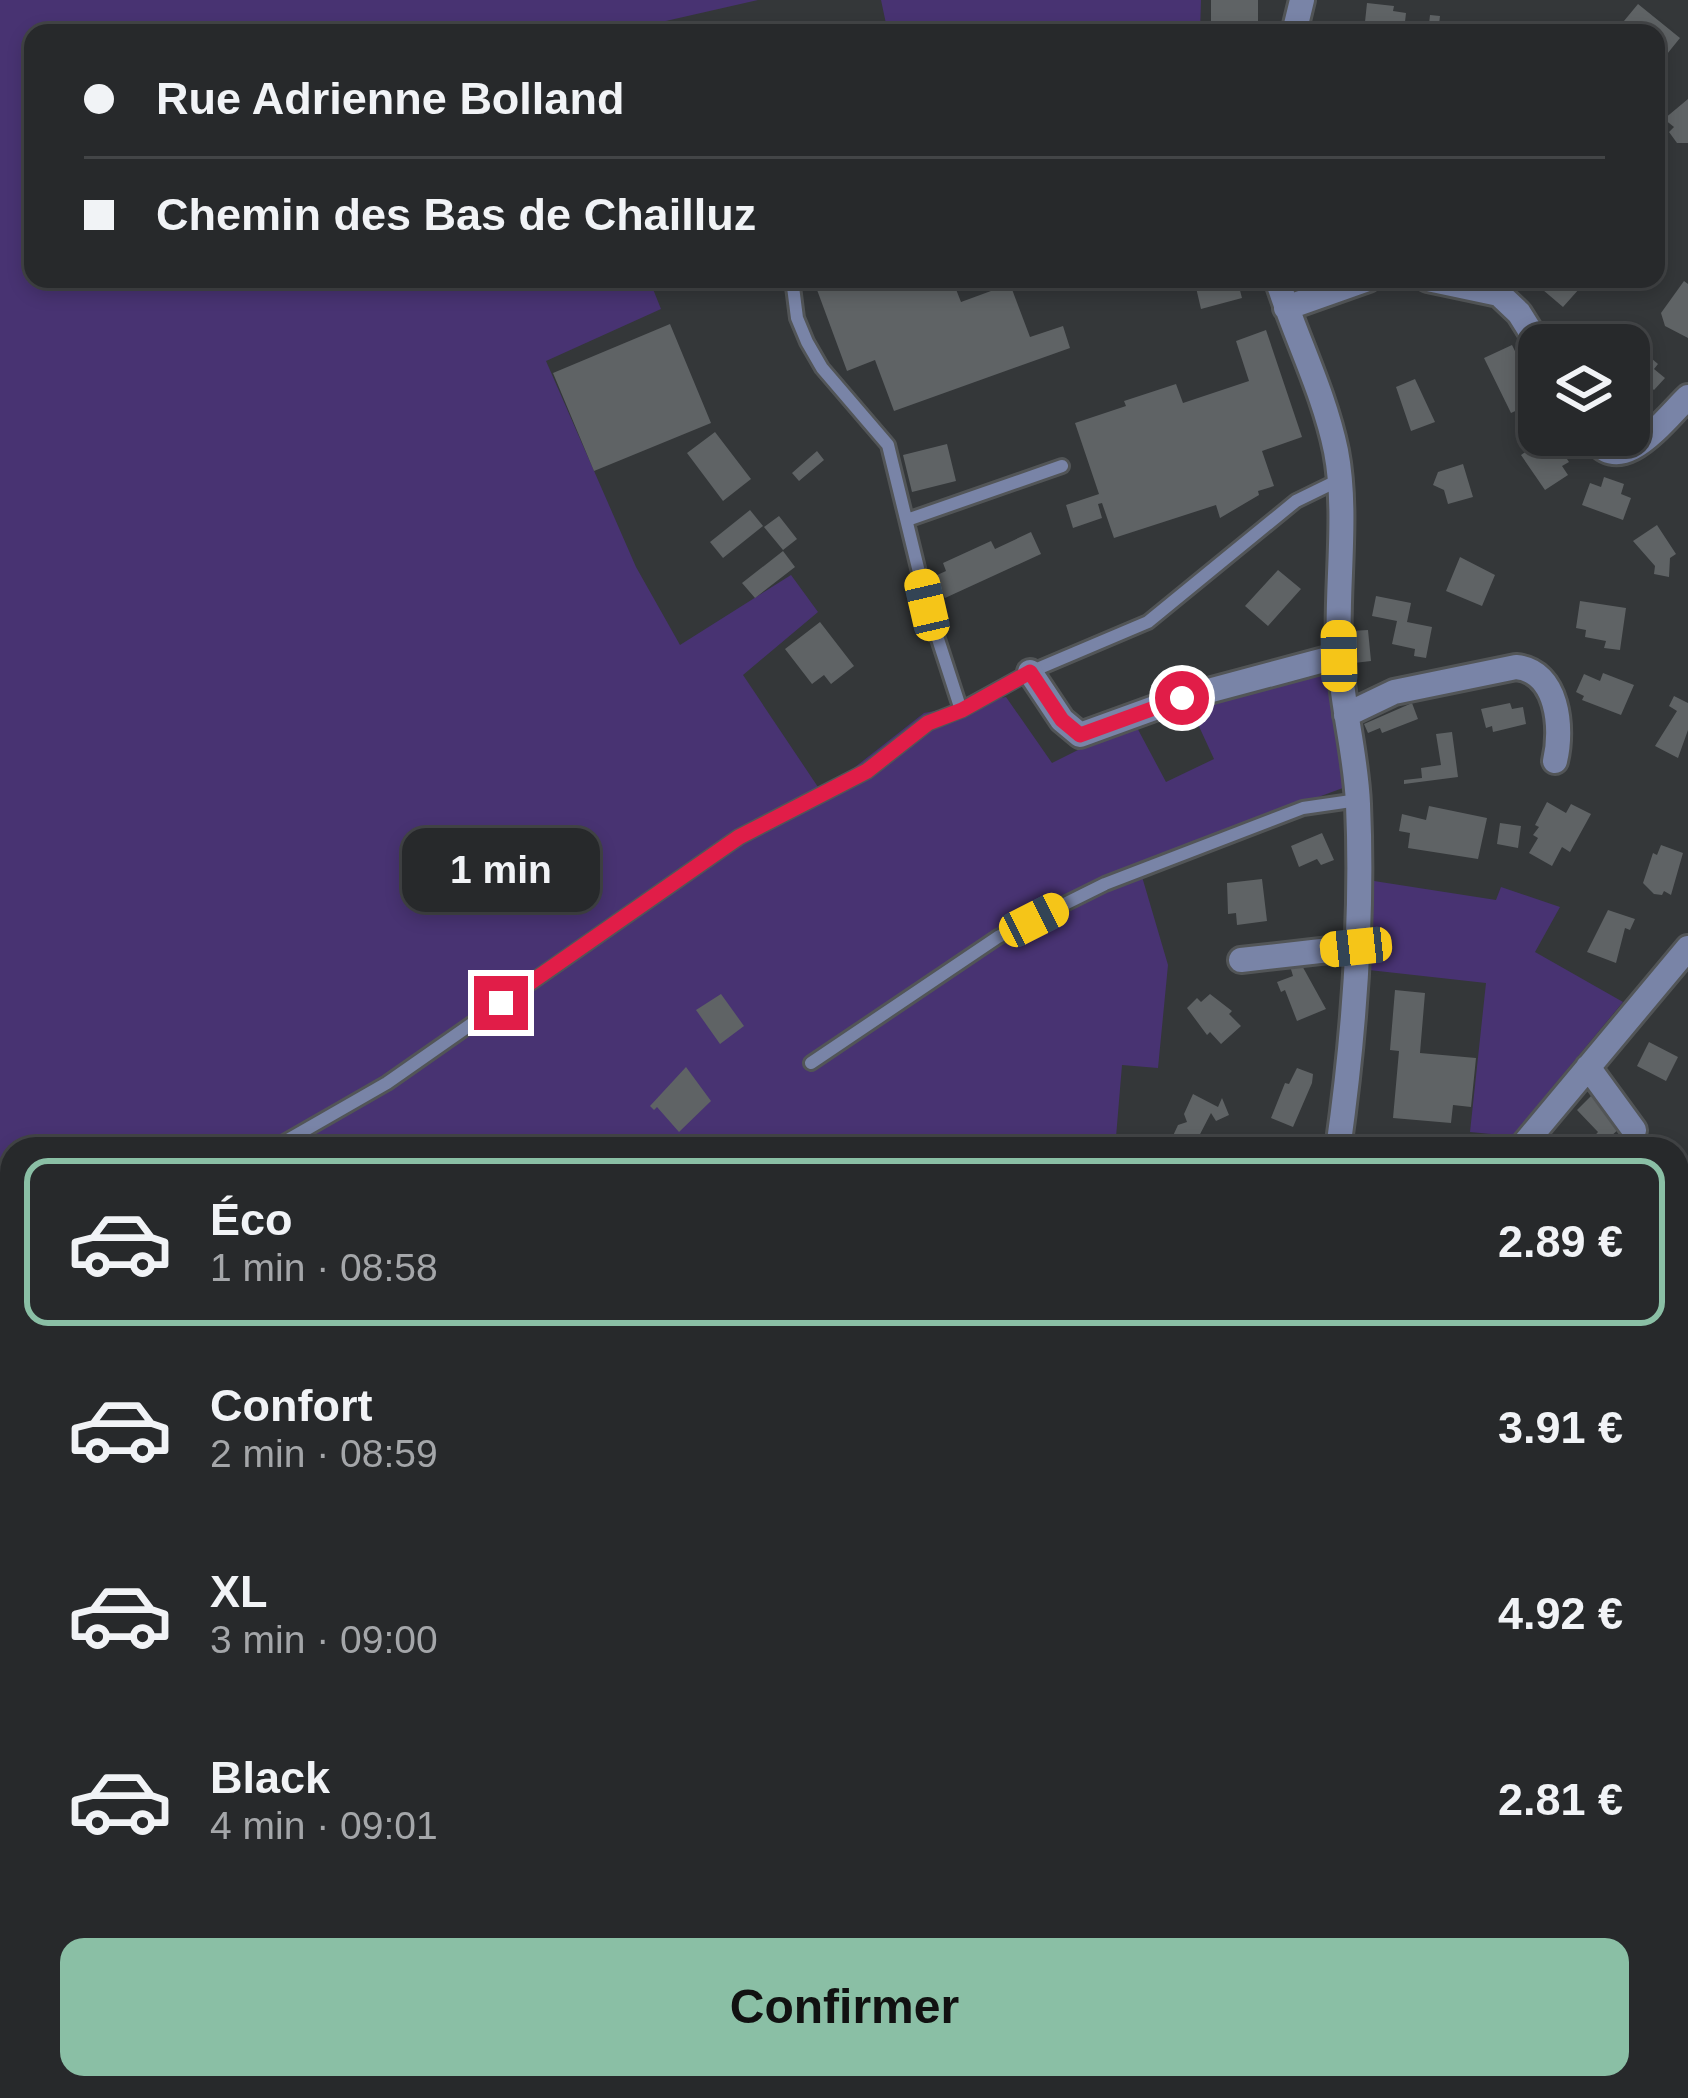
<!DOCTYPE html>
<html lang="fr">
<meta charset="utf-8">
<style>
body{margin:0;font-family:Helvetica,sans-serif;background:#333537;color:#f1f3f6;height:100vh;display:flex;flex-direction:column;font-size:45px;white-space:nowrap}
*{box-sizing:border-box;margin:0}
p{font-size:39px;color:#a4a6a9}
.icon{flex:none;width:66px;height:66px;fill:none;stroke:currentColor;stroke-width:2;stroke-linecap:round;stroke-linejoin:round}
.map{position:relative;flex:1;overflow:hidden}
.details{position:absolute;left:0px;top:1137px;width:1689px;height:963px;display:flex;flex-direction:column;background:#27292b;border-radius:36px 36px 0 0;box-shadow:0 6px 18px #0003,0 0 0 3px #434547}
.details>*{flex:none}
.guide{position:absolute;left:24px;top:24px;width:1641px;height:264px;border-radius:24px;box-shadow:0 6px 18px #0003,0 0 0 3px #434547;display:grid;align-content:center;height:264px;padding:0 60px;background:#27292b}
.controls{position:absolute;left:1518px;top:324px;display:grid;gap:24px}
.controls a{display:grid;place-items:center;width:132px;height:132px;border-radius:24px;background:#27292b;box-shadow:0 6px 18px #0003,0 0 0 3px #434547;font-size:60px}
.end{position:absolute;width:54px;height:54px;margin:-27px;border:15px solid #e11d48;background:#fff;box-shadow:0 0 0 6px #fff}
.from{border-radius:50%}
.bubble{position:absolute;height:84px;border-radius:24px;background:#27292b;box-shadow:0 6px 18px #0003,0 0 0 3px #434547;font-size:39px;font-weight:700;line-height:84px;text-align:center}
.car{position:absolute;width:36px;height:72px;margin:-36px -18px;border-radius:15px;box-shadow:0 0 9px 3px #0007;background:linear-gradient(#f5c518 24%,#345 0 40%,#f5c518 0 76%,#345 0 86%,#f5c518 0)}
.guide b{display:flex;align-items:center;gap:42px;height:114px;font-size:45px}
.guide b+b{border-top:3px solid #434547}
.guide i{width:30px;height:30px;background:#f1f3f6}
ul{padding:21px 0 0;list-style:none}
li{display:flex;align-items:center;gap:36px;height:168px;margin:0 24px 18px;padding:0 36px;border:6px solid transparent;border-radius:24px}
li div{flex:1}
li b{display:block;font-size:45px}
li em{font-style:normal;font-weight:700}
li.on{border-color:#8abfa5}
li>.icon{width:108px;height:108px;stroke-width:1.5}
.button{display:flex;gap:24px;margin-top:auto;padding:24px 60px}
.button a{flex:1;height:138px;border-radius:24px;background:#8abfa5;color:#111;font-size:48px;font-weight:700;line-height:138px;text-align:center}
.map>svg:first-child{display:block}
</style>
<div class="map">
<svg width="1688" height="2098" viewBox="0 0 1688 2098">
<rect width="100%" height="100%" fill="#343739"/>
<!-- green -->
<path fill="#483372" d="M 0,0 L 758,0 L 613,33 L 33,33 L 33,279 L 649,279 L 661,309 L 546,361 L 636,567 L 680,645 L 791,575 L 818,612 L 743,675 L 822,793 L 924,713 L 1006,697 L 1052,763 L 1134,722 L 1166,782 L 1214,759 L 1191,709 L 1328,669 L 1351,785 L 1138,863 L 1168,965 L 1158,1068 L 1122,1065 L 1115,1149 L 12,1149 L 12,1871 L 0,1878 L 0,1462 L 7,1444 L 0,1445 Z
M 881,0 L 1201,0 L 1200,33 L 888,33 Z
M 1374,881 L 1496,900 L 1501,887 L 1560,907 L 1535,952 L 1623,1002 L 1512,1136 L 1470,1132 L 1486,983 L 1369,970 Z
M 1688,1478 L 1688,2098 L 440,2098 L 443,2088 L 1677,2088 L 1677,1480 Z"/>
<!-- building -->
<path fill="#5f6365" d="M 1211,0 L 1258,0 L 1258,33 L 1235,33 L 1235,22 L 1211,22 Z
M 1367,3 L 1394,6 L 1393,11 L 1406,13 L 1405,22 L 1429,24 L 1430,15 L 1440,16 L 1438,33 L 1390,33 L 1391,25 L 1365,22 Z
M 1638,4 L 1680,38 L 1663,59 L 1656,54 L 1656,33 L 1626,33 L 1619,27 Z
M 1688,99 L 1688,143 L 1677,143 L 1669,132 L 1674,127 L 1664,119 Z
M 813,279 L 952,279 L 961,302 L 1010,284 L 1030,337 L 1063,326 L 1070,348 L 894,411 L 875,360 L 847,371 Z
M 1194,279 L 1237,279 L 1242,298 L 1201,309 Z
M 1540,279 L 1588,279 L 1563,307 L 1536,284 Z
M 1684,281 L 1688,284 L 1688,338 L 1665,326 L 1661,313 Z
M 670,324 L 711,423 L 594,471 L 553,373 Z
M 1266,330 L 1302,437 L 1262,451 L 1274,486 L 1258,491 L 1259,495 L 1220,518 L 1216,505 L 1114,538 L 1102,503 L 1098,504 L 1102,518 L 1073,528 L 1066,505 L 1099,494 L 1075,423 L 1126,406 L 1124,401 L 1176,384 L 1183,403 L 1249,381 L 1236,341 Z
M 1631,341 L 1658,364 L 1654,369 L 1665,378 L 1654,390 L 1649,386 L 1644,389 L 1629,412 Z
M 1512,345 L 1539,400 L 1511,413 L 1484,358 Z
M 1415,379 L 1435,422 L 1411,431 L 1396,387 Z
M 715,432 L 751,479 L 723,501 L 687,453 Z
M 1544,439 L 1550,448 L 1557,444 L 1569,462 L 1562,466 L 1568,475 L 1545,490 L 1521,455 Z
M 947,444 L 956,481 L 912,492 L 903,455 Z
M 817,451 L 824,460 L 799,481 L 792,473 Z
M 1463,464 L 1473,497 L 1448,504 L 1444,490 L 1433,485 L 1438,472 Z
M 1604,477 L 1624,484 L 1621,494 L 1631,498 L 1623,520 L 1582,505 L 1590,483 L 1601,487 Z
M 750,510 L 763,526 L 723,558 L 710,542 Z
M 779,516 L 797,539 L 783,550 L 764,527 Z
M 1657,525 L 1676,554 L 1670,558 L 1669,577 L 1654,574 L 1655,566 L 1633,541 Z
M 1031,532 L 1041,554 L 945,598 L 935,576 L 946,571 L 943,563 L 991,541 L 995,549 Z
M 783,551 L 795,567 L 755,598 L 742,583 Z
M 1460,557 L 1495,575 L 1482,606 L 1446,591 Z
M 1278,570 L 1301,589 L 1268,626 L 1245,606 Z
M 1376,596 L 1411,603 L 1407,622 L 1432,627 L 1426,658 L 1414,656 L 1415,649 L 1392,644 L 1397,621 L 1372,616 Z
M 1580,601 L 1626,608 L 1620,650 L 1604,648 L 1606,641 L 1585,637 L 1586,630 L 1576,628 Z
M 820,622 L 854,666 L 831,684 L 824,675 L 812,684 L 785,649 Z
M 1368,630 L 1371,661 L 1354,663 L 1351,631 Z
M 1603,673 L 1634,685 L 1621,715 L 1582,700 L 1584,696 L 1576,692 L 1584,674 L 1600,681 Z
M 1674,696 L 1688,703 L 1688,730 L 1678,758 L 1655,746 L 1677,711 L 1669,706 Z
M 1412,703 L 1418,719 L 1382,733 L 1380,728 L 1368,733 L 1364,724 Z
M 1510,703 L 1512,709 L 1523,707 L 1526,724 L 1493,732 L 1492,726 L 1486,728 L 1481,709 Z
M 1452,732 L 1458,777 L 1404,784 L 1404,780 L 1422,778 L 1421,768 L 1441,765 L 1436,734 Z
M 1547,802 L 1566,813 L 1571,804 L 1591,814 L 1570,852 L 1562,847 L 1552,866 L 1529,853 L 1538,838 L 1533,835 L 1539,827 L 1535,825 Z
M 1429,806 L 1487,818 L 1478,859 L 1408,848 L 1410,833 L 1399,831 L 1402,814 L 1426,820 Z
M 1500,823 L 1521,826 L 1518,848 L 1497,844 Z
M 1322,833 L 1334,860 L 1321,865 L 1317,859 L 1299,867 L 1291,846 Z
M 1661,845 L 1683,853 L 1671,895 L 1664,891 L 1662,895 L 1654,894 L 1643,883 L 1653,853 L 1657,855 Z
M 1262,879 L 1267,921 L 1237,925 L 1236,913 L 1228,914 L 1227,883 Z
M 1608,910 L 1635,919 L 1630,930 L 1625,928 L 1616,963 L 1587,952 Z
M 1300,962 L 1326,1009 L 1297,1021 L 1285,990 L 1281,992 L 1277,982 L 1293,976 L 1290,966 Z
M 1395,990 L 1425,993 L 1420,1053 L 1476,1058 L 1471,1107 L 1453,1105 L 1451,1123 L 1393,1118 L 1399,1051 L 1390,1050 Z
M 721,994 L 744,1026 L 720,1044 L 696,1010 Z
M 1210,994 L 1232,1011 L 1229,1014 L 1241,1026 L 1221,1044 L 1210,1032 L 1207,1035 L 1187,1008 L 1197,998 L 1201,1002 Z
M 1649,1042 L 1678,1057 L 1666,1081 L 1637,1066 Z
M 686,1067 L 711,1101 L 679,1132 L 657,1107 L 654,1110 L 650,1106 Z
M 1297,1068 L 1313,1074 L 1312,1083 L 1293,1127 L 1271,1118 L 1285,1083 L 1289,1084 Z
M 1193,1094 L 1218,1107 L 1222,1098 L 1229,1115 L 1216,1121 L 1211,1113 L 1197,1140 L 1191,1137 L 1187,1145 L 1172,1138 L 1178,1125 L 1187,1122 L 1184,1114 Z
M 1591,1096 L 1621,1127 L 1597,1149 L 1590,1141 L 1598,1132 L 1577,1110 Z
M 1684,1230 L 1688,1235 L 1685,1276 L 1677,1264 L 1677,1235 Z
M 192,2088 L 241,2088 L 244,2098 L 196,2098 Z"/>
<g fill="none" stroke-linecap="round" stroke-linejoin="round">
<defs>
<path id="lane" d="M 792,279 L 797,318 L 807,342 L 822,368 L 888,445 L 927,605 L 961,710
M 907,520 L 1062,466
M 811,1063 L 998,937 L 1105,884 L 1303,808 L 1358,800
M 272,1149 L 387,1083 L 739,837 L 867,771 L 928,723 L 961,710 L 1030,672 L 1148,622 L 1296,501 L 1339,480
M 1677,1325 L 1688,1321
M 0,1425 L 12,1423
M 1677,1513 L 1688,1513"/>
<path id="street" d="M 1294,33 L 1302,0
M 1277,279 C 1295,336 1324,392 1336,451 C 1348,513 1336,587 1339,651 C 1341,702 1356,753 1358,804 C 1363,919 1354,1036 1338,1149
M 1428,279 L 1499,294
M 1499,294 L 1519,313 L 1539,345
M 1286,308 L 1368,279
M 1592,435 C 1619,482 1663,421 1688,397
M 1030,672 L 1062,720 L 1080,735 L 1182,698 L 1339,656
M 1346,715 L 1394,692 L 1516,667 C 1558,671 1563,728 1555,761
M 1241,960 L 1356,947
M 1588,1067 L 1634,1130
M 1520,1149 L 1688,948
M 1677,1462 L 1688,1457
M 0,2026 L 12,2022
M 320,2088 L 324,2098
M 420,2098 L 423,2088"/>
</defs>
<!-- lane casing -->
<use href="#lane" stroke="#525557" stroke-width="18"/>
<!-- street casing -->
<use href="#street" stroke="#525557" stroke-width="30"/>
<!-- lane -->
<use href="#lane" stroke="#7984a7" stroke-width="12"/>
<!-- street -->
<use href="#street" stroke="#7984a7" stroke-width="24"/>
</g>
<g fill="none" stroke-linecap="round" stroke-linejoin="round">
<!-- route -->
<path stroke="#e11d48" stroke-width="15" d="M 501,1003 L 739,837 L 867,771 L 928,723 L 962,710 L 1030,672 L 1062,720 L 1080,735 L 1182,698"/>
</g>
</svg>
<div class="controls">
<a><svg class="icon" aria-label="layers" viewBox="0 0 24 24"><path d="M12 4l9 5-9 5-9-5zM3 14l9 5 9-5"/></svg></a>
</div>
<i class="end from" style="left:1182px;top:698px"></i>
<i class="end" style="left:501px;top:1003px"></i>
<div class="bubble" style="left:402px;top:828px;width:198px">1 min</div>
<i class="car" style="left:927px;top:605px;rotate:347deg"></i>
<i class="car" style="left:1339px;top:656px;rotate:359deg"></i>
<i class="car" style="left:1034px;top:920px;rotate:63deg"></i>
<i class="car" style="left:1356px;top:947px;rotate:264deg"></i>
<div class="guide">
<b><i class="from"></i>Rue Adrienne Bolland</b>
<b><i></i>Chemin des Bas de Chailluz</b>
</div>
<section class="details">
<ul>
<li class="on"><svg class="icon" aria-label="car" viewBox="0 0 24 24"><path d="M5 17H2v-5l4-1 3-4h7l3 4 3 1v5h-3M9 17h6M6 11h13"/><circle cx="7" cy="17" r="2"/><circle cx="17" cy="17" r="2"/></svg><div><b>Éco</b><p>1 min · 08:58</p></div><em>2.89 €</em></li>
<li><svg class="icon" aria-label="car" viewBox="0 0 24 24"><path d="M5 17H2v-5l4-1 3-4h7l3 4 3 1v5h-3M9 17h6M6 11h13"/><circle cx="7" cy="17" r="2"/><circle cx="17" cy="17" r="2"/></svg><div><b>Confort</b><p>2 min · 08:59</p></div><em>3.91 €</em></li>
<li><svg class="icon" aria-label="car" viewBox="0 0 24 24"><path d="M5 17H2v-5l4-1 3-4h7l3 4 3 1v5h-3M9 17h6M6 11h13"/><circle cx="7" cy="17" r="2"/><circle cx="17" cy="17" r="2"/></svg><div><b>XL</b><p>3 min · 09:00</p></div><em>4.92 €</em></li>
<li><svg class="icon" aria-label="car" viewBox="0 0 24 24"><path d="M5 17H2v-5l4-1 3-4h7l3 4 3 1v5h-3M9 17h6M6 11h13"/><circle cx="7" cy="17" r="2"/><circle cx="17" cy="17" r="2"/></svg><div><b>Black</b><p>4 min · 09:01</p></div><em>2.81 €</em></li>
</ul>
<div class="button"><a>Confirmer</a></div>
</section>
</div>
